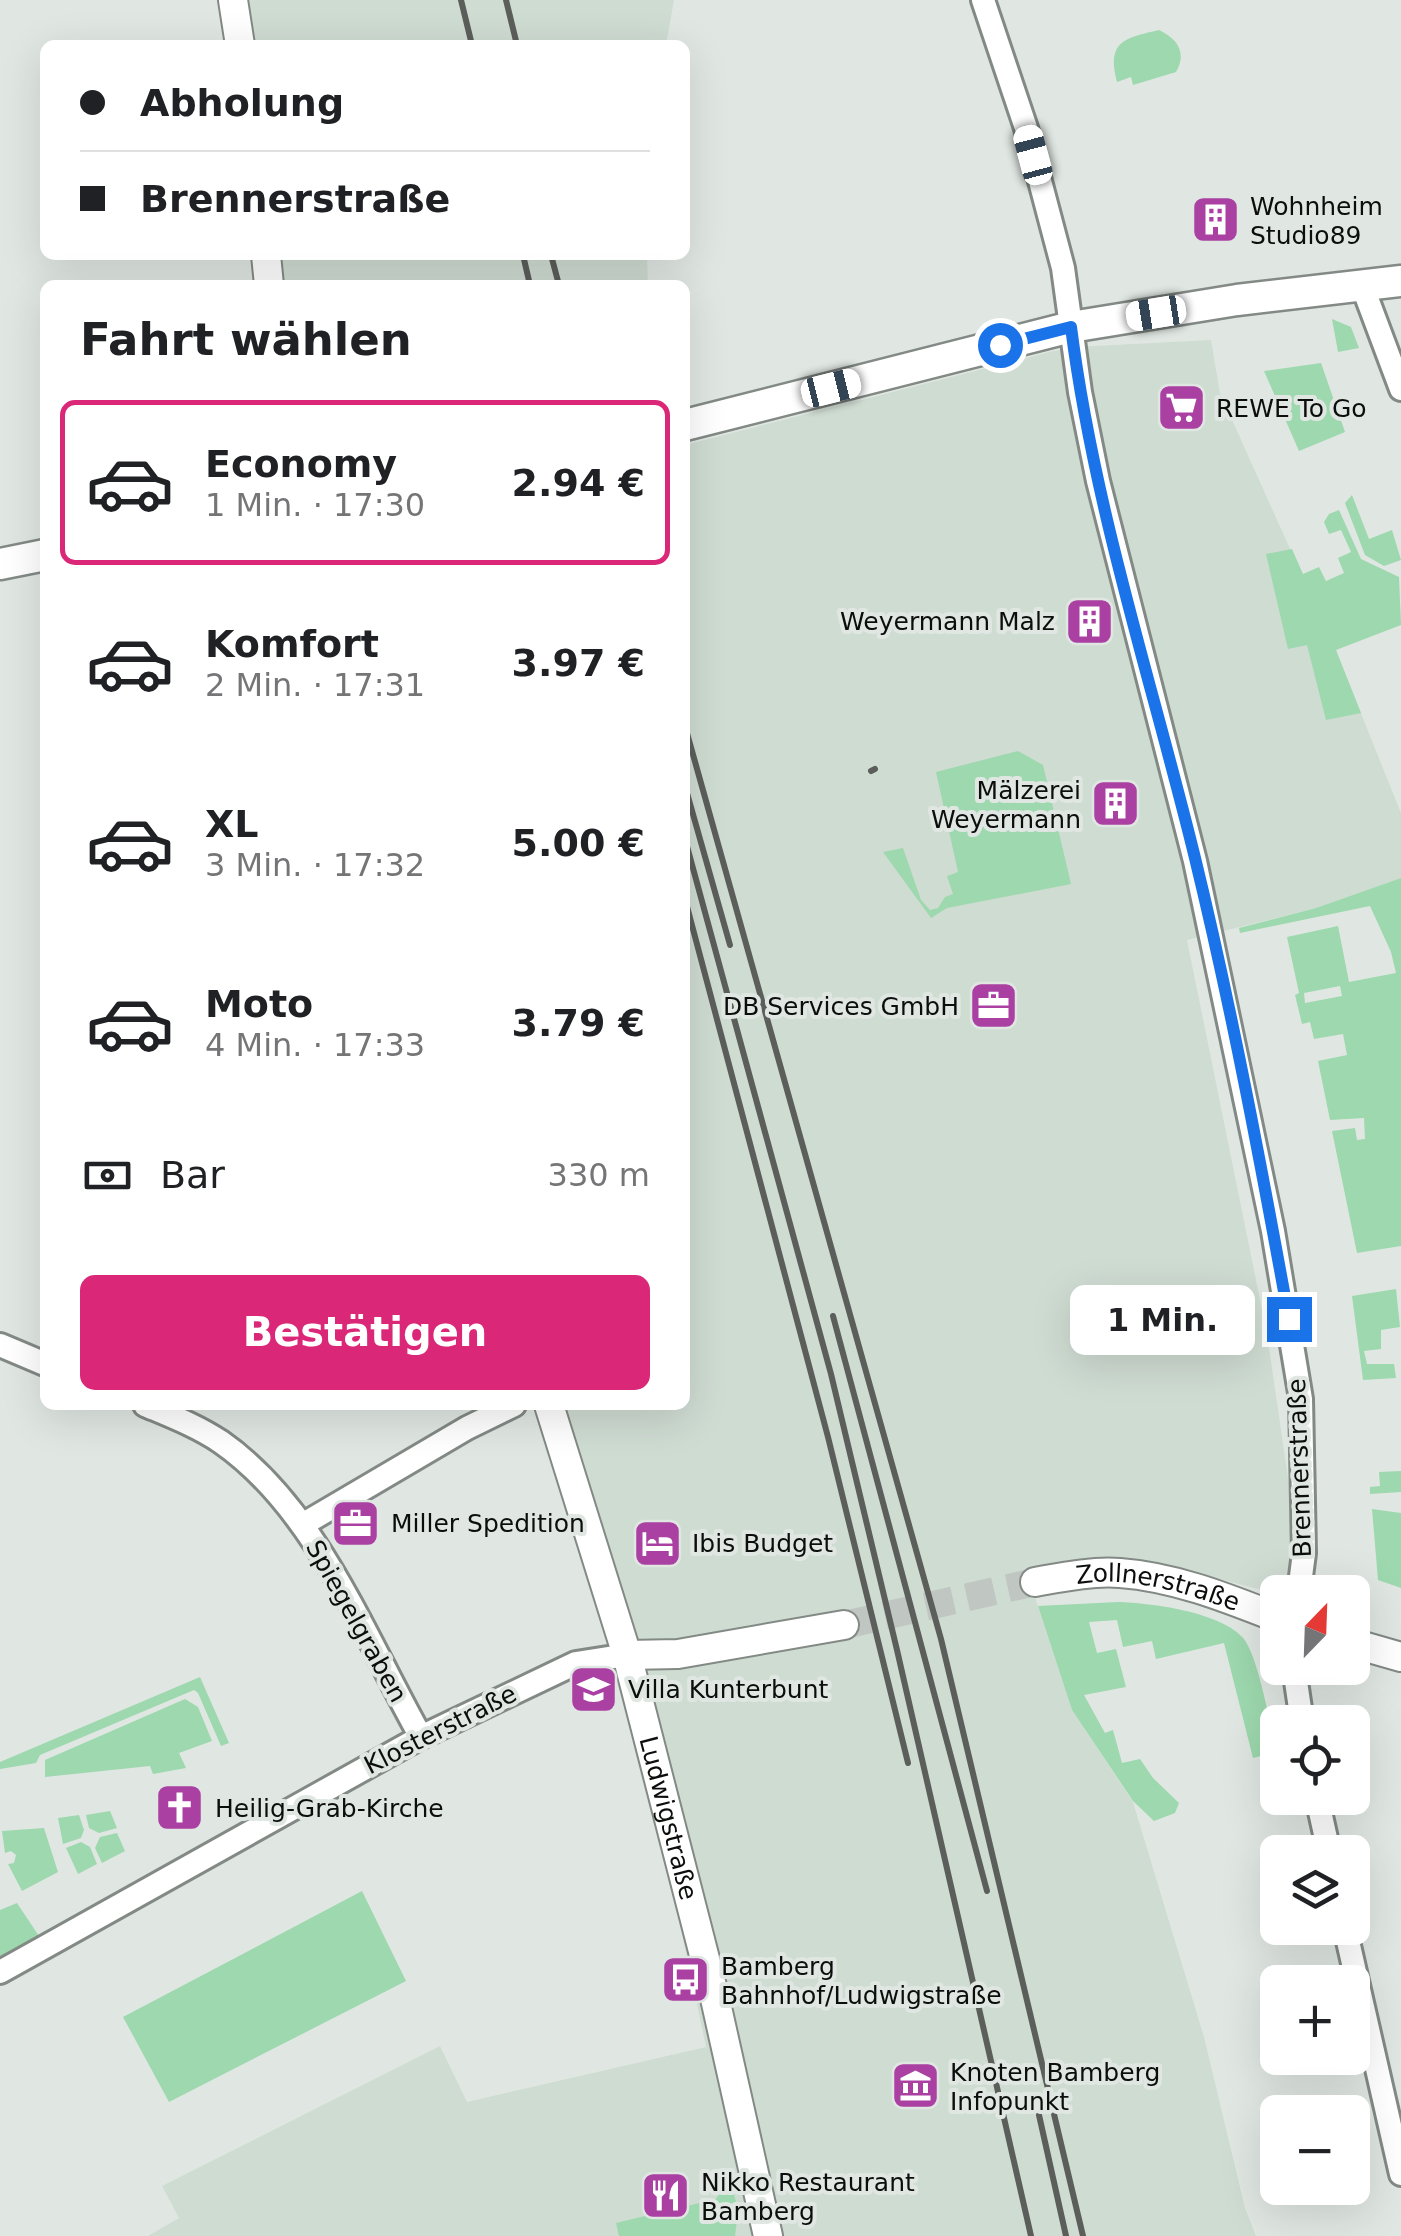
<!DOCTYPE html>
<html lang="de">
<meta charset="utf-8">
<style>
body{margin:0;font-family:"DejaVu Sans",sans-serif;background:#f6f6f6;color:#202124;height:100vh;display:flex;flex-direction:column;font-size:38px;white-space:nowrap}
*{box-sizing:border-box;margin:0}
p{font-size:32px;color:#757577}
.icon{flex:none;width:55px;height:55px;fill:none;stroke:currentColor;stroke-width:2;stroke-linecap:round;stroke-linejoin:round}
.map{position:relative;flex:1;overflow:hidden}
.details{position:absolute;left:40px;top:280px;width:650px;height:1130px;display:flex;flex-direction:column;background:#fff;border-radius:15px;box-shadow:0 10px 40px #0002}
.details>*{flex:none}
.hud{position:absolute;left:40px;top:40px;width:650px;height:220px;border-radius:15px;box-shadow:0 10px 40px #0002;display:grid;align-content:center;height:220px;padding:0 40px;background:#fff}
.needle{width:65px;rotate:23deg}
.tools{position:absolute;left:1260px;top:1575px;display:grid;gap:20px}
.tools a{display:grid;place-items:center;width:110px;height:110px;border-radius:15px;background:#fff;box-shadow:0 10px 40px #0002;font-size:50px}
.end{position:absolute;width:45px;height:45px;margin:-22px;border:12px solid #1a73e8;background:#fff;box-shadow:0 0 0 5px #fff}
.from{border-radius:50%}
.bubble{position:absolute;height:70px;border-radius:15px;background:#fff;box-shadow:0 10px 40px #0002;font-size:32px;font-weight:700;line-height:70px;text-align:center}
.car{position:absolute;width:30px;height:60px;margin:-30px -15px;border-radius:12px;box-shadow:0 0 8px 2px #0007;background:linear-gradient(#fff 24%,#345 0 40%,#fff 0 76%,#345 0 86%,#fff 0)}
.hud b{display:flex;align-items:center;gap:35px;height:95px;font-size:38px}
.hud b+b{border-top:2px solid #e0e0e0}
.hud i{width:25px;height:25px;background:#202124}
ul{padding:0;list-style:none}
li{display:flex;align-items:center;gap:30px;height:165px;margin:0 20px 15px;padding:0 20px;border:5px solid transparent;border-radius:15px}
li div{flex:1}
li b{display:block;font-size:38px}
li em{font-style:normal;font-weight:700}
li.current{border-color:#db2777}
li>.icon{width:90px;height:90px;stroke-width:1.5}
h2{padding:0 40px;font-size:45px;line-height:120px}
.pay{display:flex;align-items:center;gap:25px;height:110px;padding:0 40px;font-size:38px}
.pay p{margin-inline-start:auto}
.action{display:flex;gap:20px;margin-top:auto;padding:20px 40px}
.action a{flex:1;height:115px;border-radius:15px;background:#db2777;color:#fff;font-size:40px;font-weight:700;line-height:115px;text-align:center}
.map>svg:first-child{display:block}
</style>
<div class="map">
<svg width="1401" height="2236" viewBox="0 0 1401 2236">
<rect width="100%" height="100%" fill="#e0e7e2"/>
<!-- built -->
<path fill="#cfdcd2" d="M 230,0 L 674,0 L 666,45 L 234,45 Z
M 255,255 L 647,255 L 648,285 L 259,285 Z
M 1211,340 L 1220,393 L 1336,651 L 1401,813 L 1401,878 L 1316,908 L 1187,940 L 1267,1334 L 1296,1533 L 1295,1592 L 1277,1594 L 1212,1577 L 1144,1565 L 1027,1573 L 1072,1710 L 1133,1802 L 1204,2037 L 1245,2208 L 1256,2236 L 148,2236 L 179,2218 L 162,2186 L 440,2046 L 467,2102 L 706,2047 L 623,1654 L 543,1405 L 685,1405 L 685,445 L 1049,352 L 1075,347 Z"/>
<!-- green -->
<path fill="#9dd8ae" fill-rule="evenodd" d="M 1159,30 C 1178,39 1187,53 1176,72 L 1133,85 L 1131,77 L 1117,82 C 1106,41 1125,38 1159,30 Z
M 1332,319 L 1351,327 L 1359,348 L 1338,352 Z
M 1321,363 L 1345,432 L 1299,451 L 1264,371 Z
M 1352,495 L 1369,539 L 1392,530 L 1401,560 L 1384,566 L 1365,555 L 1345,503 Z
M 1339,510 L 1361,559 L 1399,577 L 1401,625 L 1336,650 L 1361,713 L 1326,720 L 1307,645 L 1288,649 L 1266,554 L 1292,549 L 1303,574 L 1319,567 L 1326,581 L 1344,573 L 1338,558 L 1351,552 L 1341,530 L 1329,534 L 1324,522 L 1329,514 Z
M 1018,751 L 1043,765 L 1071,884 L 947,908 L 931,918 L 883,852 L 903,848 L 921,900 L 930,910 L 938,908 L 945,897 L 953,894 L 947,876 L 958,872 L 936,772 Z
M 1401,878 L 1401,1246 L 1357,1253 L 1332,1131 L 1355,1128 L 1357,1140 L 1365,1139 L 1364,1118 L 1330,1120 L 1318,1061 L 1347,1055 L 1343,1034 L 1314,1039 L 1310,1022 L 1302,1024 L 1295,995 L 1299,993 L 1287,937 L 1338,926 L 1349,982 L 1396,973 L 1391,952 L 1370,906 L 1240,933 L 1239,928 L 1316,908 ZM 1340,986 L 1342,996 L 1305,1003 L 1304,993 Z
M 1396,1289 L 1400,1327 L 1381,1330 L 1381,1349 L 1364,1351 L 1367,1364 L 1394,1364 L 1396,1378 L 1363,1380 L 1352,1296 Z
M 1401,1471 L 1401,1492 L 1370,1494 L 1370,1487 L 1380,1486 L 1379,1472 Z
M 1372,1509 L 1401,1513 L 1401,1588 L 1378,1580 Z
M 1118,1602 C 1151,1603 1222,1612 1244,1639 C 1259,1659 1270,1726 1277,1752 L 1253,1758 L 1224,1643 L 1156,1659 L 1152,1641 L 1123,1647 L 1117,1620 L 1089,1622 L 1097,1653 L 1116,1649 L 1126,1687 L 1084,1695 L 1105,1733 L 1113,1730 L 1122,1763 L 1140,1759 L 1153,1778 L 1179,1803 L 1175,1813 L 1154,1821 L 1133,1801 L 1072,1710 L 1038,1606 Z
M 200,1677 L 229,1743 L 221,1746 L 198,1693 L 194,1690 L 40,1755 L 36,1763 L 0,1769 L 0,1762 Z
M 185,1699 L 198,1707 L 212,1741 L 179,1753 L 186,1768 L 153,1774 L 150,1766 L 45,1777 L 45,1760 Z
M 110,1811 L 117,1828 L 99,1833 L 89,1828 L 86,1815 Z
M 79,1815 L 84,1830 L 81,1838 L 63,1844 L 58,1818 Z
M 44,1828 L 58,1872 L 22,1891 L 8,1864 L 14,1863 L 16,1855 L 11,1851 L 5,1853 L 2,1831 Z
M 117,1833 L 125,1851 L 102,1863 L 95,1848 L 100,1837 Z
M 81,1842 L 90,1847 L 97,1864 L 78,1874 L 66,1848 Z
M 362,1891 L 406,1981 L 169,2102 L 123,2017 Z
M 17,1903 L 39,1936 L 0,1957 L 0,1910 Z
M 730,2177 L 738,2211 L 735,2236 L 619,2236 L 616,2223 L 716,2199 Z"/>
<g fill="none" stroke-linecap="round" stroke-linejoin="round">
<!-- tertiary-tunnel -->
<path stroke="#c0c6c2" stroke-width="28" stroke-dasharray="28 14" stroke-linecap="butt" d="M 844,1625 L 1035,1582"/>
<defs>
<path id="minor" d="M 983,0 L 1026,128 L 1063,268 L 1080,392 L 1098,481 L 1195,861 L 1273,1231 L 1301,1399 L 1304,1553 L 1299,1592
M 1362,285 L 1401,389
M 0,1345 L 45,1364
M 145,1405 C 171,1416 197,1426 221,1442 C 316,1508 365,1638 421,1737
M 302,1525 L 467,1428 L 514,1405
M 1294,1668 L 1302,1722
M 1317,1798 L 1329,1852
M 1345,1928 L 1401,2174
M 0,1972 L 421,1737 L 576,1663 L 627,1655"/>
<g id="tertiary">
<path d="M 233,0 L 240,45"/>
<path d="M 266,255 L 269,285"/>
<path id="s1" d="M 549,1405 L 627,1655 L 714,1994 L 768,2236"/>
<path id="s2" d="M 1035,1582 C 1063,1577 1091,1571 1120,1573 C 1175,1577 1227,1598 1278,1618"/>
<path d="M 1352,1643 L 1401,1657"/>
<path d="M 627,1655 L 678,1654 L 844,1625"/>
</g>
<path id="secondary" d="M 685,425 L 1071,327 L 1237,300 L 1401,281
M 0,564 L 45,555"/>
</defs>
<!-- minor casing -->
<use href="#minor" stroke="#838a85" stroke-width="28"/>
<!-- tertiary casing -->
<use href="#tertiary" stroke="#838a85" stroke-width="32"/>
<!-- secondary casing -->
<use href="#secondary" stroke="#838a85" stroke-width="35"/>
<!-- minor -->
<use href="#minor" stroke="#fff" stroke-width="22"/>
<!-- tertiary -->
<use href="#tertiary" stroke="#fff" stroke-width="28"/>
<!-- secondary -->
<use href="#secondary" stroke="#fff" stroke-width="30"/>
<!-- rail -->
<path stroke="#5b5e5b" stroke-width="6" d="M 461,0 L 472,45
M 506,0 L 517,45
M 523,255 L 530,285
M 551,255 L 559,285
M 685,726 L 941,1639 L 1083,2236
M 871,771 L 875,769
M 685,786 L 730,945
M 685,839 L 831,1374 L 897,1650 L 1031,2236
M 685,899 L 828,1437 L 908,1763
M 833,1316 L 987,1891
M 1039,2115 L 1066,2236"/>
</g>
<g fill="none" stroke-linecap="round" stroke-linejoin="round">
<!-- route -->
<path stroke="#1a73e8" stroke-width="12" d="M 1000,345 L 1071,327 C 1094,508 1152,682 1195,858 C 1232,1010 1261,1165 1289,1319"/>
</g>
<!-- icons -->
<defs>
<symbol id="building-square" viewBox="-11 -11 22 22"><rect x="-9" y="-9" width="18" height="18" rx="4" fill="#aa40a2" stroke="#e0e7e2"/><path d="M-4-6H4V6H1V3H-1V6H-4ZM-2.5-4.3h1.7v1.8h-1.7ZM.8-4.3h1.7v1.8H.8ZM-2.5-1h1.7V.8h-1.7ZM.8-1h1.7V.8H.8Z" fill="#fff"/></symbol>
<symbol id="supermarket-square" viewBox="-11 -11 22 22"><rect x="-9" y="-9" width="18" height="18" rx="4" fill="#aa40a2" stroke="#e0e7e2"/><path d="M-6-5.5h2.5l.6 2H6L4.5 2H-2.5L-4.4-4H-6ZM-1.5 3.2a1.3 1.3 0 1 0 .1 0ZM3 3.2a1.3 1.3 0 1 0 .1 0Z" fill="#fff"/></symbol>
<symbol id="office-square" viewBox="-11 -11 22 22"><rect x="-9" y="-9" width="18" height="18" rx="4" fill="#aa40a2" stroke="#e0e7e2"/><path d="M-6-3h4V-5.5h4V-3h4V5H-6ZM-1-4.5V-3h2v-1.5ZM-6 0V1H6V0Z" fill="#fff"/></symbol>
<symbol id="hotel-square" viewBox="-11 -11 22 22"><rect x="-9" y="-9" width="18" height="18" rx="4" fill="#aa40a2" stroke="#e0e7e2"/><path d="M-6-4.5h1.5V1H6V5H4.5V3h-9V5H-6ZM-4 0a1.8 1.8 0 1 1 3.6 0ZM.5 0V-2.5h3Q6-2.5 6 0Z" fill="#fff"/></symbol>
<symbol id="school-square" viewBox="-11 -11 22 22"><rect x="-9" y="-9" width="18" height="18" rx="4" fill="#aa40a2" stroke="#e0e7e2"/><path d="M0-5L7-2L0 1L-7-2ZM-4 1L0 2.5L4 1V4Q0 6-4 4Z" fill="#fff"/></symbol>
<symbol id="church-square" viewBox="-11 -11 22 22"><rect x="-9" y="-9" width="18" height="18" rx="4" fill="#aa40a2" stroke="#e0e7e2"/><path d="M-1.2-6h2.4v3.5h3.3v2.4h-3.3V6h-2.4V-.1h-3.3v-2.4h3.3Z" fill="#fff"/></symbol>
<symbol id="bus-square" viewBox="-11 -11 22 22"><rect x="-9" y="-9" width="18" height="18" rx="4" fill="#aa40a2" stroke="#e0e7e2"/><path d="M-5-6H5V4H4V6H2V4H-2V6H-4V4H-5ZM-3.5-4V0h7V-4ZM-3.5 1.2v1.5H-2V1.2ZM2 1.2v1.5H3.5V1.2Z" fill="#fff"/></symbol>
<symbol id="museum-square" viewBox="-11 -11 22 22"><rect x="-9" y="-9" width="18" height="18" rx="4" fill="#aa40a2" stroke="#e0e7e2"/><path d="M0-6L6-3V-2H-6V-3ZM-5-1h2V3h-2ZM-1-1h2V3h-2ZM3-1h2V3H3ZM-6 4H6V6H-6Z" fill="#fff"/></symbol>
<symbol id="restaurant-square" viewBox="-11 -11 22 22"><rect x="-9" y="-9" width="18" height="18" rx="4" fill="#aa40a2" stroke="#e0e7e2"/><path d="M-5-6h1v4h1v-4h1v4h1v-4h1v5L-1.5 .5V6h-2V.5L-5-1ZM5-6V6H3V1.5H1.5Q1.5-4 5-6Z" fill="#fff"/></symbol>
</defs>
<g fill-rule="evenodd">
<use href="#building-square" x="1188" y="192" width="55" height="55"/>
<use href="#supermarket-square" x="1154" y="380" width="55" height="55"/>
<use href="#building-square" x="1062" y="594" width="55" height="55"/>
<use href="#building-square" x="1088" y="776" width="55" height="55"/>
<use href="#office-square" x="966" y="978" width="55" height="55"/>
<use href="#office-square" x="328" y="1496" width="55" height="55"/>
<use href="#hotel-square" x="630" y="1516" width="55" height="55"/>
<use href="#school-square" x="566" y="1662" width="55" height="55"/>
<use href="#church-square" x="152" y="1780" width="55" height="55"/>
<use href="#bus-square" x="658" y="1952" width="55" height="55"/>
<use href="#museum-square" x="888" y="2058" width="55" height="55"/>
<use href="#restaurant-square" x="638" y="2168" width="55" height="55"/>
</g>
<g text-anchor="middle" stroke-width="8" stroke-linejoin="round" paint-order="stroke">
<!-- poi labels -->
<g font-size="25" fill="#0c0e0c" stroke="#e0e7e2" text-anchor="start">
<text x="1250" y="215">Wohnheim<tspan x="1250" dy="29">Studio89</tspan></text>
<text x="1216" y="417">REWE To Go</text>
<text x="1055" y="630" text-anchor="end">Weyermann Malz</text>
<text x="1081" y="799" text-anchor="end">Mälzerei<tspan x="1081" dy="29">Weyermann</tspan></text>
<text x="959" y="1015" text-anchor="end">DB Services GmbH</text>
<text x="391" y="1532">Miller Spedition</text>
<text x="692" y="1552">Ibis Budget</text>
<text x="628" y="1698">Villa Kunterbunt</text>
<text x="215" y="1817">Heilig-Grab-Kirche</text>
<text x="721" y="1975">Bamberg<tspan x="721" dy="29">Bahnhof/Ludwigstraße</tspan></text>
<text x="950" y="2081">Knoten Bamberg<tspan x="950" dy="29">Infopunkt</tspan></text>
<text x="701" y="2191">Nikko Restaurant<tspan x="701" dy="29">Bamberg</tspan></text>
</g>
<!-- street labels -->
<g font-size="25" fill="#0c0e0c" stroke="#e0e7e2">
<text transform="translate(1299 1468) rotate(-92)" y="9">Brennerstraße</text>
<text dy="9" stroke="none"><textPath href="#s2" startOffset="125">Zollnerstraße</textPath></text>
<text transform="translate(357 1621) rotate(61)" y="9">Spiegelgraben</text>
<text transform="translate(440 1729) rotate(-27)" y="9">Klosterstraße</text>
<text dy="9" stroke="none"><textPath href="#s1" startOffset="430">Ludwigstraße</textPath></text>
</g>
</g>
</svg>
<div class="tools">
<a><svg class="needle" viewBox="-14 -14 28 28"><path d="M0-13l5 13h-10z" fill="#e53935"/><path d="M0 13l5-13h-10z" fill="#757577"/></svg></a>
<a><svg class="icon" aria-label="locate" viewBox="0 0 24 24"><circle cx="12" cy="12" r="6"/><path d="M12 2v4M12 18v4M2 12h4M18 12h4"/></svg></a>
<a><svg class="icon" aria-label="layers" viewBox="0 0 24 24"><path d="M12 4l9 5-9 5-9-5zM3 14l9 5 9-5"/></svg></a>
<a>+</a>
<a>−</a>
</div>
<i class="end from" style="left:1000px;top:345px"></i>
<i class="end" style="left:1289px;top:1319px"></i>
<div class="bubble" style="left:1070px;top:1285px;width:185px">1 Min.</div>
<i class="car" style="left:1033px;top:155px;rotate:345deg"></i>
<i class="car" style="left:1156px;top:313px;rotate:261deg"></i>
<i class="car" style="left:831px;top:388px;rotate:76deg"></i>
<div class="hud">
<b><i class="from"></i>Abholung</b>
<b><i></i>Brennerstraße</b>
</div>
<section class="details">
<h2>Fahrt wählen</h2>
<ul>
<li class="current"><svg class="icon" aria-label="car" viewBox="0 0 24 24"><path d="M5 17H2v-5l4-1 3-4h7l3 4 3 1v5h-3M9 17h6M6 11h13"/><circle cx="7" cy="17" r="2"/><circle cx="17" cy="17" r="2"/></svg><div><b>Economy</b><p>1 Min. · 17:30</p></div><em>2.94 €</em></li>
<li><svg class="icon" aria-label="car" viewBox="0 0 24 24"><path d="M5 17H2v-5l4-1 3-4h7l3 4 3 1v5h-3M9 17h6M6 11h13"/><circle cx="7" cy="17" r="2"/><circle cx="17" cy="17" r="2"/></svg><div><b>Komfort</b><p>2 Min. · 17:31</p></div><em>3.97 €</em></li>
<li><svg class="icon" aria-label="car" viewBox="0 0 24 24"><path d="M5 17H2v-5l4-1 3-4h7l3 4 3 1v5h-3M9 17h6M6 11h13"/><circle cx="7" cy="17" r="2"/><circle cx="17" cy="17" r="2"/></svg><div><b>XL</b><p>3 Min. · 17:32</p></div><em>5.00 €</em></li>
<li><svg class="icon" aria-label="car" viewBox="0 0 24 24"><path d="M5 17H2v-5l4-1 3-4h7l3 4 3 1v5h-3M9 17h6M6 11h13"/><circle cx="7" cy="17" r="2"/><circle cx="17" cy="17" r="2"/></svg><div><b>Moto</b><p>4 Min. · 17:33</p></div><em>3.79 €</em></li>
</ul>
<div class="pay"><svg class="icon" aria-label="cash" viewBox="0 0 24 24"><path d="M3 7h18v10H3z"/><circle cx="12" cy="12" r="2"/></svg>Bar<p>330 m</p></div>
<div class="action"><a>Bestätigen</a></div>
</section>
</div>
